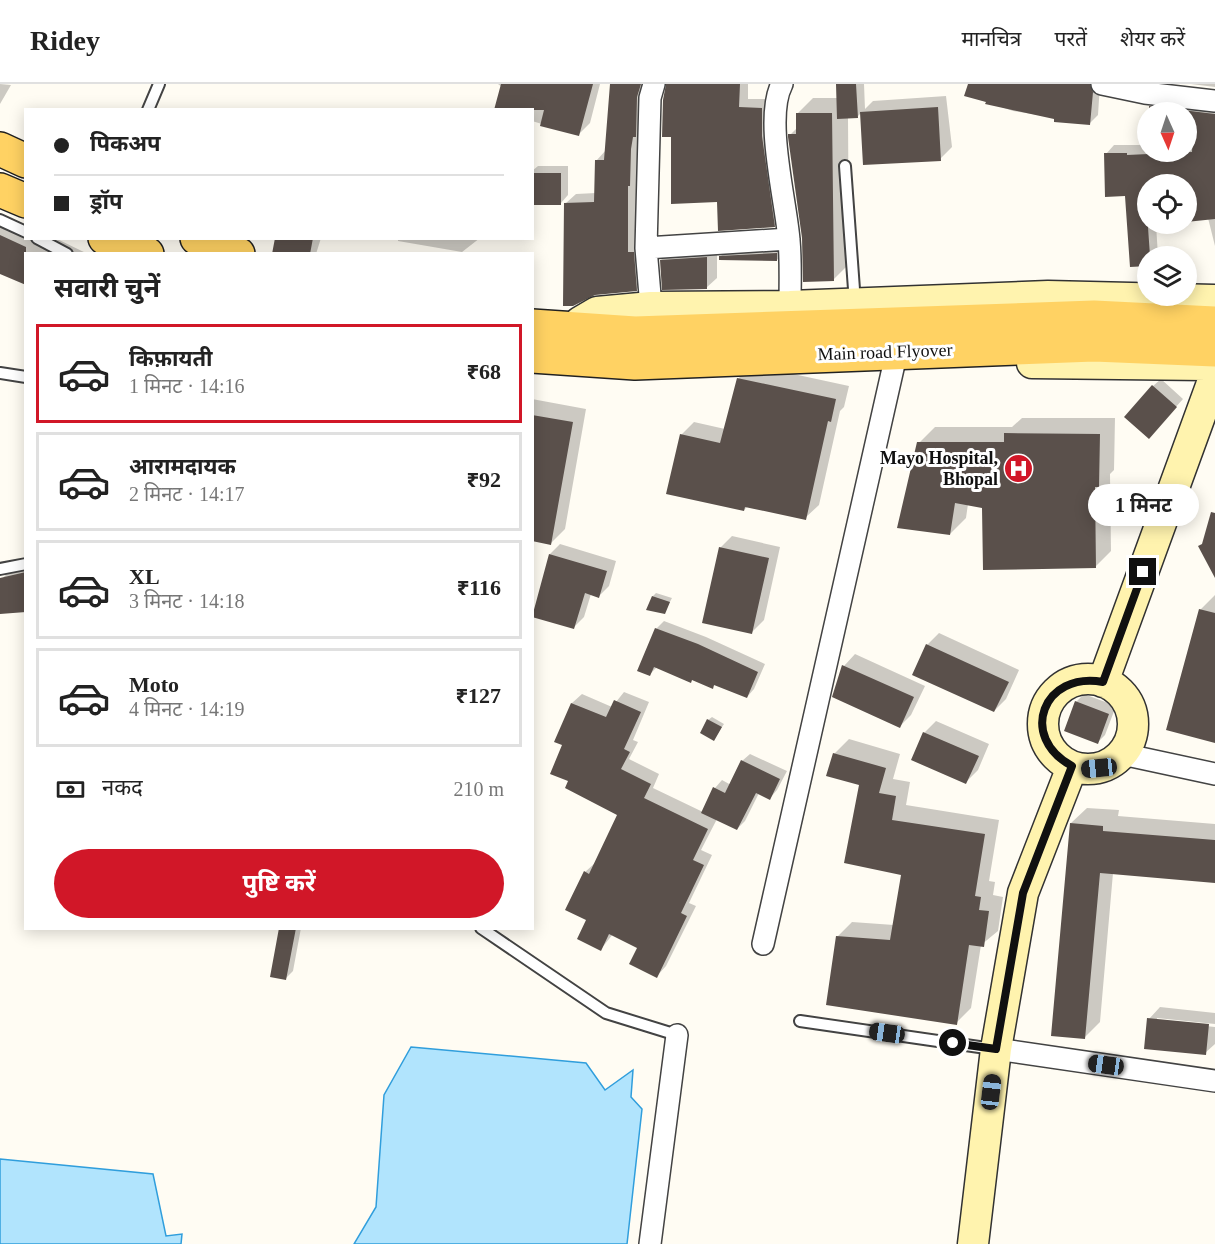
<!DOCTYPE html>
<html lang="hi">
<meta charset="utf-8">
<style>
body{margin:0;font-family:"Times New Roman","Noto Sans Devanagari",serif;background:#f2f2f2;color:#222;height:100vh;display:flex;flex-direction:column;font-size:22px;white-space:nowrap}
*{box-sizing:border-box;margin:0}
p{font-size:20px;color:#767676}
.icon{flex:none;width:33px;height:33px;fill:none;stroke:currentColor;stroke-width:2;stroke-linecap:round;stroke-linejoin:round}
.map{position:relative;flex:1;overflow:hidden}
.sheet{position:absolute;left:24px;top:168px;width:510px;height:678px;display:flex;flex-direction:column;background:#fff;border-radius:0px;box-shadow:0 3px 15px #0003}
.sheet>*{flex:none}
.guide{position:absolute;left:24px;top:24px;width:510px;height:132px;border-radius:0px;box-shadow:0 3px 15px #0003;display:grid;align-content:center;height:132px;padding:0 30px;background:#fff}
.needle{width:39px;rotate:177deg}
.tools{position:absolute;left:1137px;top:18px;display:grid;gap:12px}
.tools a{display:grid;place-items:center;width:60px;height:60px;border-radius:50%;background:#fff;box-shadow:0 3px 15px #0003;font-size:30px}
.end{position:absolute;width:27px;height:27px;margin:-14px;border:8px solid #101010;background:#fff;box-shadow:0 0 0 3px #fff}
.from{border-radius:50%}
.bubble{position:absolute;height:42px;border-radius:21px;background:#fff;box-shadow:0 3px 15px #0003;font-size:20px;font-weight:700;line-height:42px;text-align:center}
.car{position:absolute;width:18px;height:36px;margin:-18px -9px;border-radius:8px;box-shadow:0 0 4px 2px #0007;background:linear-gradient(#222 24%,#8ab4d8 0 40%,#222 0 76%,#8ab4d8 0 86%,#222 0)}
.guide b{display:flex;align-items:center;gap:21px;height:57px;font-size:22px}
.guide b+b{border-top:2px solid #e0e0e0}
.guide i{width:15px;height:15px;background:#222}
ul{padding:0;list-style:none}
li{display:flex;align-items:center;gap:18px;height:99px;margin:0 12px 9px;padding:0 18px;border:3px solid #e0e0e0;border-radius:0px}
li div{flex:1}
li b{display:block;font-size:22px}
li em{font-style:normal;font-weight:700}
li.selected{border-color:#d11728}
li>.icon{width:54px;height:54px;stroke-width:1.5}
h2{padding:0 30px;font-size:27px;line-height:72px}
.pay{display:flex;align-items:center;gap:15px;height:66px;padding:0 30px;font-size:22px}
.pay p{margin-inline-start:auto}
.cta{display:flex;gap:12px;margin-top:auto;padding:12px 30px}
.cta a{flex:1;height:69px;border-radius:36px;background:#d11728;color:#fff;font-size:24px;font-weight:700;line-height:69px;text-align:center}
header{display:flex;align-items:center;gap:36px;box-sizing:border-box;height:84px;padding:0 30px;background:#fff;border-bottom:2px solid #e0e0e0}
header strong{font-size:28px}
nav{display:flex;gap:33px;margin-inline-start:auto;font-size:21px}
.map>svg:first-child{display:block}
</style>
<header>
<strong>Ridey</strong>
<nav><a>मानचित्र</a><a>परतें</a><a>शेयर करें</a></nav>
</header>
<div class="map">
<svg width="1215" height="1160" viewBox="0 0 1215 1160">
<rect width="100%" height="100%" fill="#fffcf3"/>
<!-- water -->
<path fill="#b1e4fd" stroke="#309edc" stroke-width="1.5" d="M 411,963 L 586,979 L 605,1006 L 633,986 L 631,1013 L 642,1025 L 627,1160 L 354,1160 L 376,1123 L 384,1011 Z
M 0,1075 L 153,1090 L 166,1152 L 182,1150 L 181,1160 L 0,1160 Z"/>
<!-- shadow -->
<path fill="#0003" d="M 0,0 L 11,1 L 0,20 Z
M 498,0 L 600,0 L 590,39 L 578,51 L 532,37 L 532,26 Z
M 611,0 L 647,0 L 639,91 L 637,93 L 637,159 L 646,196 L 636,206 L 566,119 L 576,110 L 596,109 L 596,77 L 606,66 Z
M 667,0 L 748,0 L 748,15 L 771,15 L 783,133 L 774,142 L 718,117 L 672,52 Z
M 837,0 L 864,0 L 865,25 L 873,17 L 946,12 L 952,63 L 940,75 L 861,29 L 857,33 L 848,33 L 849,180 L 833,196 L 803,154 L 790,51 L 798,43 L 797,30 L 813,14 L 838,14 Z
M 969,0 L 1100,0 L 1098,31 L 1090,39 L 1013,27 L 966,11 Z
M 1191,0 L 1215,0 L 1215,3 Z
M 1159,15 L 1215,21 L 1215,162 L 1208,134 L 1186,100 L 1148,100 L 1148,140 L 1163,140 L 1156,140 L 1158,172 L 1148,172 L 1126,111 L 1106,70 L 1114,61 L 1148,61 L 1148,68 L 1186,68 L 1186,61 L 1194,61 L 1195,46 L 1186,28 L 1151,28 L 1151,23 Z
M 538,82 L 568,82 L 568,111 L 561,119 L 532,119 L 532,87 Z
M 0,129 L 26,141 L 26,154 L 55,154 L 88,170 L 26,170 L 0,189 Z
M 277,154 L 321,154 L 316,170 L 273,170 Z
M 398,154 L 480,154 L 462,168 L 398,157 Z
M 783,163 L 783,169 L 777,176 L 720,173 L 727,166 Z
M 717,164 L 717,194 L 706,204 L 661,176 L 671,166 Z
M 751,281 L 849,302 L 844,323 L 840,327 L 819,421 L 805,434 L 748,422 L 744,426 L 681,351 L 694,338 L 725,345 L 738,295 Z
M 1161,295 L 1183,315 L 1156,345 L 1153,302 Z
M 532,315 L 586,325 L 565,445 L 551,459 L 532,456 Z
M 1022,334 L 1115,334 L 1114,386 L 1110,390 L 1111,467 L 1096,482 L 983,423 L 968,420 L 966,434 L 950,450 L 919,359 L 935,343 L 1012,343 Z
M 732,452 L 780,463 L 764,536 L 752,548 L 720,464 Z
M 560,460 L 616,477 L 609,502 L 599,512 L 591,510 L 584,533 L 574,543 L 550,470 Z
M 26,476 L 26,526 L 0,528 L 0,497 L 19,477 Z
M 656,509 L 672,514 L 664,529 L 653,512 Z
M 1215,511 L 1215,658 L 1200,526 Z
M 664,537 L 706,553 L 765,580 L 754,605 L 747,613 L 716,600 L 712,603 L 657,583 L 650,590 L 656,545 Z
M 939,549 L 1019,586 L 1006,615 L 994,627 L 927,561 Z
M 855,570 L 925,602 L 911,631 L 900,642 L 834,613 L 844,582 Z
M 624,608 L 649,618 L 633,656 L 638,658 L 629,675 L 659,690 L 653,704 L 703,728 L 715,704 L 722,696 L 731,701 L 742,677 L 750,670 L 787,687 L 777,706 L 770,714 L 759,709 L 745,737 L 737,745 L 717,735 L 701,766 L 712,771 L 689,819 L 696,822 L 666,882 L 657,892 L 639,863 L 613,850 L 601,865 L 588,836 L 585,788 L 595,779 L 619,731 L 570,697 L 564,660 L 556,657 L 572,619 L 582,610 L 612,623 Z
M 1084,610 L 1116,622 L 1105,651 L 1098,658 L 1076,618 Z
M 712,633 L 724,640 L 714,655 L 708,636 Z
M 936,637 L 989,660 L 978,686 L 966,698 L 924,649 Z
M 849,655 L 900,670 L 893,695 L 910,698 L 906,721 L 999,736 L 989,797 L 995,798 L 993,811 L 1003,813 L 998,847 L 981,861 L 971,924 L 956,939 L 837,853 L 852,838 L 894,841 L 903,789 L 860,700 L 834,670 Z
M 1087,724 L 1119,726 L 1118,732 L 1215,740 L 1215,797 L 1113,789 L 1100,938 L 1084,954 L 1071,739 Z
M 280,844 L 301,844 L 293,887 L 286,894 Z
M 1160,923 L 1215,929 L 1215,940 L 1157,934 L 1157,937 L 1215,943 L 1215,960 L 1205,969 L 1149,935 Z"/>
<!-- building -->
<path fill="#5a504b" d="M 501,0 L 593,0 L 579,52 L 540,42 L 544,26 L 494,26 Z
M 610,0 L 641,0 L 637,13 L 636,53 L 633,53 L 631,65 L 630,102 L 628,102 L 628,168 L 634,168 L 637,207 L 595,211 L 573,222 L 563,222 L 564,119 L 594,118 L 595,76 L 604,76 Z
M 666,0 L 740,0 L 739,23 L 762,24 L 762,52 L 775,143 L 718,147 L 717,118 L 671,120 L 671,53 L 662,53 L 663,16 Z
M 836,0 L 856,0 L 858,34 L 837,35 Z
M 968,0 L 1090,0 L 1093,8 L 1090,41 L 1054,38 L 1054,35 L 985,20 L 986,18 L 964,12 Z
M 1149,22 L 1215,30 L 1215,135 L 1186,138 L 1186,100 L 1145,100 L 1150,172 L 1148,172 L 1148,182 L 1130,183 L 1125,112 L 1105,113 L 1104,69 L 1127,69 L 1127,71 L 1192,68 L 1193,47 L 1186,47 L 1186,28 L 1149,28 Z
M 938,23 L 941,77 L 863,81 L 860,28 Z
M 796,29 L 832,29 L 834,197 L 803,198 L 802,154 L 788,53 L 788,50 L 796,50 Z
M 532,89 L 561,89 L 561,121 L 532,121 Z
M 0,151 L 26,163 L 26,201 L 0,190 Z
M 275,154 L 313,154 L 310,170 L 272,170 Z
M 777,169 L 777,177 L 719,176 L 719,172 Z
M 707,173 L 707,205 L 662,206 L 660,176 Z
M 737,294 L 836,315 L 831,338 L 828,337 L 806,436 L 745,423 L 744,427 L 666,410 L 680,350 L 720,359 Z
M 1152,301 L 1177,323 L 1149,355 L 1124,333 Z
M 532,331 L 573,338 L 551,461 L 532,457 Z
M 1004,349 L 1100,350 L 1099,403 L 1095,403 L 1096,484 L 983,486 L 982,424 L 955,419 L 950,451 L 897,444 L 917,358 L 1004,358 Z
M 1211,428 L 1215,429 L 1215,494 L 1198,462 L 1202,460 Z
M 719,463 L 769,474 L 752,550 L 702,539 Z
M 549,470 L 607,487 L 599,514 L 585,509 L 574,545 L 532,533 Z
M 26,488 L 26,528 L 0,530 L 0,494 Z
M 652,512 L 670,518 L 665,530 L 646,526 Z
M 1199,525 L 1215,529 L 1215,659 L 1166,646 Z
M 655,544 L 698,560 L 758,588 L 747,614 L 714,601 L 713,605 L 692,596 L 691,599 L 654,583 L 650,592 L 637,587 Z
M 926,560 L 1009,598 L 994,628 L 912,591 Z
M 842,581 L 914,613 L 900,644 L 832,613 Z
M 614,616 L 641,628 L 624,665 L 630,668 L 621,685 L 651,700 L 644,714 L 708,745 L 693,776 L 704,781 L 681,829 L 687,832 L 657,894 L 629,880 L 637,864 L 609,850 L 601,867 L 577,855 L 586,836 L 565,826 L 584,787 L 589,790 L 617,731 L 565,704 L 568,697 L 550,690 L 562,661 L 554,658 L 571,619 L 606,633 Z
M 1075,617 L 1109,630 L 1098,660 L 1064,647 Z
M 707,635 L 722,643 L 714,657 L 700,649 Z
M 923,648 L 979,672 L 966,700 L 911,676 Z
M 833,669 L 886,684 L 879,709 L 896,712 L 892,736 L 985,750 L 975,812 L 981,813 L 979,826 L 989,827 L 984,863 L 969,861 L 957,941 L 826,921 L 836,852 L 890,856 L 901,791 L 844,779 L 859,701 L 826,692 Z
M 741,676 L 780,695 L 770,716 L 756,709 L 737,746 L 701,729 L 713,703 L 725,709 Z
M 1070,739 L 1103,742 L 1103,747 L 1215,756 L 1215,799 L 1100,789 L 1085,955 L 1051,952 Z
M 279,844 L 296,844 L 286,896 L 270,893 Z
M 1147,934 L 1209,940 L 1206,971 L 1144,965 Z"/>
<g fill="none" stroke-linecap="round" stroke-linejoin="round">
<defs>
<path id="lane" d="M 148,26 L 159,0
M 845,82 L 855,219
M 0,136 L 26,148
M 37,154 L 67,170
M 0,289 L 26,293
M 0,485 L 26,480
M 481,844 L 606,929 L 677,951
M 800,937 L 993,965"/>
<path id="street" d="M 782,0 C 764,34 786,117 789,156 C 791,178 790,200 790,222
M 1102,0 L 1145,9 L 1215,17
M 646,164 L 789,155
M 651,223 L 646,164 L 650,14 L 654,0
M 1122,670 L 1215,690
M 763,860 L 894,280
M 996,965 L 1215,997
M 650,1160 L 677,951"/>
<path id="secondary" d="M 573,247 L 580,238 L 597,228 L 651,223 L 790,222 L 1048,212 L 1215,216
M 1032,279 L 1206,281
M1043 640a45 45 0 1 1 90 0a45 45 0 1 1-90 0Z
M 1103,598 L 1215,291
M 973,1160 L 996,965 L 1023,809 L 1072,683"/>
<path id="primary" d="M 0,65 L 26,77
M 0,106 L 26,117
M 105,154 L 147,170
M 197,154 L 238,170
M 532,242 L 635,249 L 1094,233 L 1215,239
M 532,272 L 635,279 L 1094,261 L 1215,266"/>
</defs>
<!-- lane casing -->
<use href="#lane" stroke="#434343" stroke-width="14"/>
<!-- street casing -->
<use href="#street" stroke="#434343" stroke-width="24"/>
<!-- secondary casing -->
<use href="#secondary" stroke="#323232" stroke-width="33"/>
<!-- primary casing -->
<use href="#primary" stroke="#212121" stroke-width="36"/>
<!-- lane -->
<use href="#lane" stroke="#fff" stroke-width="10"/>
<!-- street -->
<use href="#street" stroke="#fff" stroke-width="21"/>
<!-- secondary -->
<use href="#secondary" stroke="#fff3ae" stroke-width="30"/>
<!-- primary -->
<use href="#primary" stroke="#ffd263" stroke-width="33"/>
</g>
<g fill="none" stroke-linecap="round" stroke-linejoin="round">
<!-- route -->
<path stroke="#101010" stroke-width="8" d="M 953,959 L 996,965 L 1023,809 L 1072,682 C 1018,653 1043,587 1103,598 L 1143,488"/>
</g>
<!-- icons -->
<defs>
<symbol id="hospital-disc" viewBox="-11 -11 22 22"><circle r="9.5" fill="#d11728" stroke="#fff"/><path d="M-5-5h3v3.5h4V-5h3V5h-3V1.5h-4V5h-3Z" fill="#fff"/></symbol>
</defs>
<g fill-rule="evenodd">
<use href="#hospital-disc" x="1002" y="368" width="33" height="33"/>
</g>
<g text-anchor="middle" stroke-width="6" stroke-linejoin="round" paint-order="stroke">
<!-- street labels -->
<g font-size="18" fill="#101010" stroke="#fff">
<text transform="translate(885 268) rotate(-2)" y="6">Main road Flyover</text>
</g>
<!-- poi labels -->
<g font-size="18" font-weight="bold" fill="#101010" stroke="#fff" text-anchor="end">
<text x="998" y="380">Mayo Hospital,<tspan x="998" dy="21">Bhopal</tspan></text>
</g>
</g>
</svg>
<div class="tools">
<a><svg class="needle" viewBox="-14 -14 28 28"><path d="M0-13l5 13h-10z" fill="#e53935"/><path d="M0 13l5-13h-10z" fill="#767676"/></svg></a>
<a><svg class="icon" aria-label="locate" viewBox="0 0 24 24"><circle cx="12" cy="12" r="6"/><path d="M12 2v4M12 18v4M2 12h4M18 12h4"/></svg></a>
<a><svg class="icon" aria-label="layers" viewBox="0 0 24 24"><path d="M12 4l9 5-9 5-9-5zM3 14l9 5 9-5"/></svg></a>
</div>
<i class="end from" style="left:953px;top:959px"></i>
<i class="end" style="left:1143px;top:488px"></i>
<div class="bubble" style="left:1088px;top:400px;width:111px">1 मिनट</div>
<i class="car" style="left:1099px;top:684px;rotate:264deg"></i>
<i class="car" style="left:887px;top:949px;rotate:278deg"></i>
<i class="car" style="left:1106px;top:981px;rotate:278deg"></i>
<i class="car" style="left:991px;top:1008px;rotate:7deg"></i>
<div class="guide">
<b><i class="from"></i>पिकअप</b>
<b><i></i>ड्रॉप</b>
</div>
<section class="sheet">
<h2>सवारी चुनें</h2>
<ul>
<li class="selected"><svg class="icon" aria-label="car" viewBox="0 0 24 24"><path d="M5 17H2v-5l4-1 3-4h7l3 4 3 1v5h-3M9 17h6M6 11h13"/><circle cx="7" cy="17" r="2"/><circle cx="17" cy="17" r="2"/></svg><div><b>किफ़ायती</b><p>1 मिनट · 14:16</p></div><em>₹68</em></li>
<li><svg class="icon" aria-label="car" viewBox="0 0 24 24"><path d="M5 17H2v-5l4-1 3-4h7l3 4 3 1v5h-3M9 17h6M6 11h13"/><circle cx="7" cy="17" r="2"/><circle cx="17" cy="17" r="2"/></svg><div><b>आरामदायक</b><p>2 मिनट · 14:17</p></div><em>₹92</em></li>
<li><svg class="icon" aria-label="car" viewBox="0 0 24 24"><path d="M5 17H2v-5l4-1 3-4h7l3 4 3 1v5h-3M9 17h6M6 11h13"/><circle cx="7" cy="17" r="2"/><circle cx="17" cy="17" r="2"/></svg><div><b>XL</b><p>3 मिनट · 14:18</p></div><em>₹116</em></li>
<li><svg class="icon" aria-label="car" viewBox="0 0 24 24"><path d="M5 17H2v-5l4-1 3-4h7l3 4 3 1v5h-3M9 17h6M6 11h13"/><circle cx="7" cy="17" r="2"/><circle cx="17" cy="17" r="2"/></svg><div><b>Moto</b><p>4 मिनट · 14:19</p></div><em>₹127</em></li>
</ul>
<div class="pay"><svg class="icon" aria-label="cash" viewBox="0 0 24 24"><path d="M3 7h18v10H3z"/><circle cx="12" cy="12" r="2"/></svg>नकद<p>210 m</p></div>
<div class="cta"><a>पुष्टि करें</a></div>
</section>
</div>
